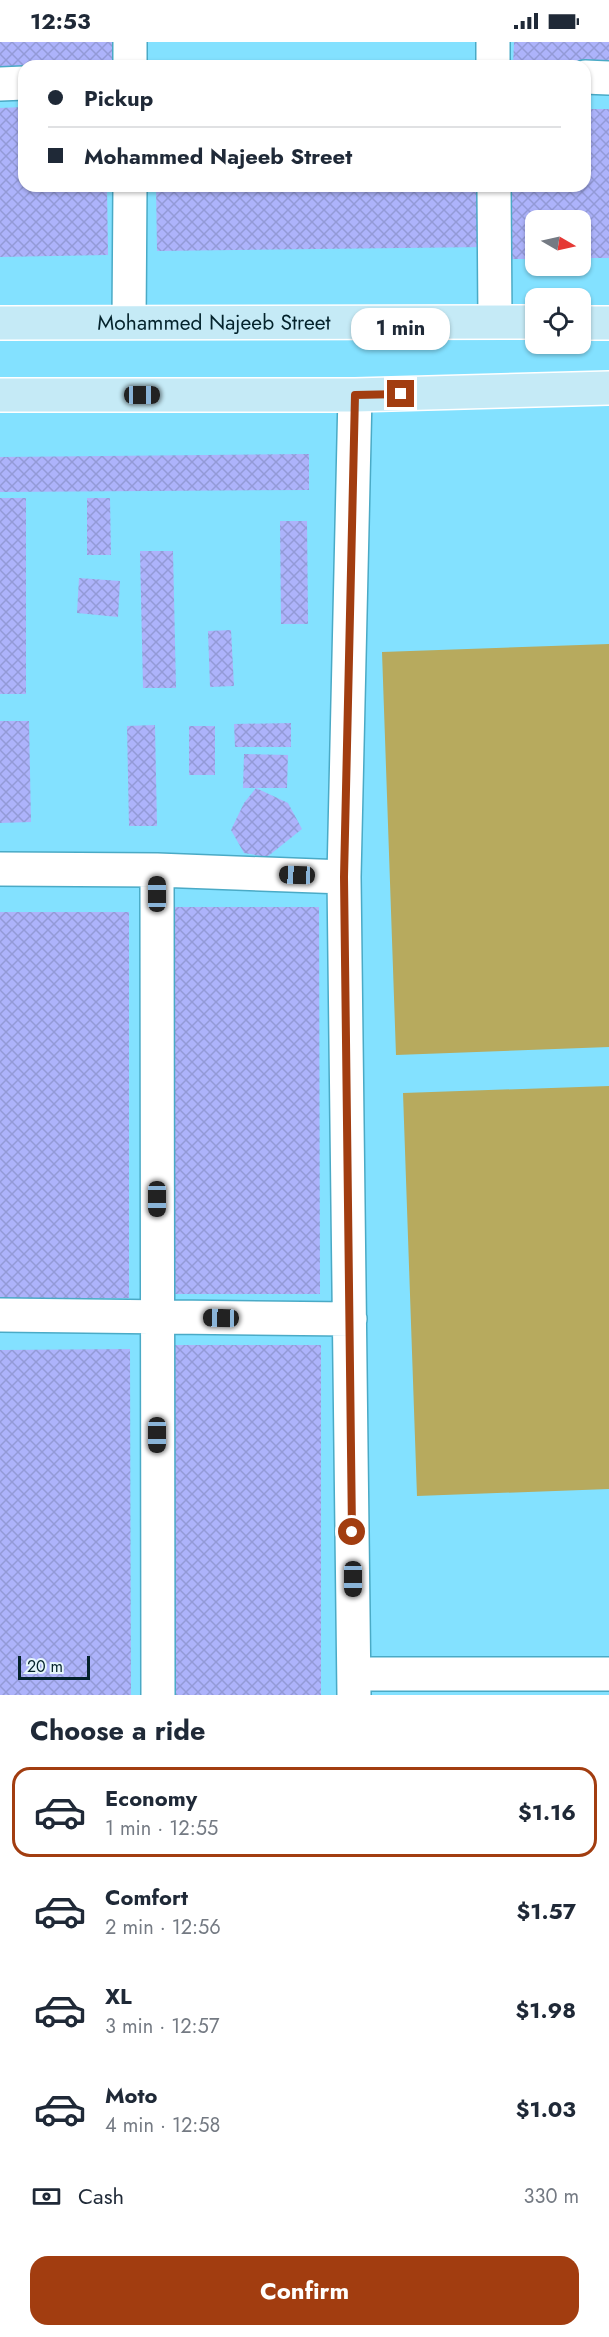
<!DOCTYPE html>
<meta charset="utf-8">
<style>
body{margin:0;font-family:Jost,sans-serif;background:#f6f6f7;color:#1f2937;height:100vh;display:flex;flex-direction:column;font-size:22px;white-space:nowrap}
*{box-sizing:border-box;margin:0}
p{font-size:20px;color:#747a83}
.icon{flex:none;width:33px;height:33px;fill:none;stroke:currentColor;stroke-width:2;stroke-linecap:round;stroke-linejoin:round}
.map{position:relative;height:1653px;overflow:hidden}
.panel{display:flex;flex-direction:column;background:#fff;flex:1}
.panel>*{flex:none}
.guide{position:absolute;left:18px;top:18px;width:573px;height:132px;border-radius:18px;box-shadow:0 2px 4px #0004;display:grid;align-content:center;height:132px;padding:0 30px;background:#fff}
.needle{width:39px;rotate:99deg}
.controls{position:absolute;left:525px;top:168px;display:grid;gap:12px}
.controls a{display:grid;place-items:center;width:66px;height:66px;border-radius:12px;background:#fff;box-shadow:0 2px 4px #0004;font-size:30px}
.scale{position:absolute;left:18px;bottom:15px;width:72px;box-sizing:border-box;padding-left:6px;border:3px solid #03222b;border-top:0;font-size:16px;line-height:21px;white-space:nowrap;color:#03222b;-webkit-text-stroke:4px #e5f6fc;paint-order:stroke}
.end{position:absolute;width:27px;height:27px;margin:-14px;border:8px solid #a23d10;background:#fff;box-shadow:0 0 0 3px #fff}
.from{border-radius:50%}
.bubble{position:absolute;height:42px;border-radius:18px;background:#fff;box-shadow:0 2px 4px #0004;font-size:20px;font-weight:700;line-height:42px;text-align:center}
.car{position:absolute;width:18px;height:36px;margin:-18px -9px;border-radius:8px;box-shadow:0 0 4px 2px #0007;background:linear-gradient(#222 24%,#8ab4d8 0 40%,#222 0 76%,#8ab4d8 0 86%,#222 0)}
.guide b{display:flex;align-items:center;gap:21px;height:57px;font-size:22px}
.guide b+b{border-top:2px solid #e0e1e3}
.guide i{width:15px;height:15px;background:#1f2937}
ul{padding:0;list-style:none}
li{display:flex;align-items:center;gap:18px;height:90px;margin:0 12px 9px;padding:0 18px;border:3px solid transparent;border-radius:18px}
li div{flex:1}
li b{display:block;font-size:22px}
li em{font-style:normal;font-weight:700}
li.current{border-color:#a23d10}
li>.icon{width:54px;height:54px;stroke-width:1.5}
h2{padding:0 30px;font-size:27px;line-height:72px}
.pay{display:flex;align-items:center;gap:15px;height:66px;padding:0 30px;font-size:22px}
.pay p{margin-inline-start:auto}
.button{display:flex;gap:12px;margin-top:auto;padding:12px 30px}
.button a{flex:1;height:69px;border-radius:18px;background:#a23d10;color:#fff;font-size:24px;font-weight:700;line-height:69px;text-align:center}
.status{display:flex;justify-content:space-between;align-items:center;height:42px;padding:0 30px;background:#fff;direction:ltr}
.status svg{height:16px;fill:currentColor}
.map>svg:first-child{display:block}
</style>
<div class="status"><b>12:53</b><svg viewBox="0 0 49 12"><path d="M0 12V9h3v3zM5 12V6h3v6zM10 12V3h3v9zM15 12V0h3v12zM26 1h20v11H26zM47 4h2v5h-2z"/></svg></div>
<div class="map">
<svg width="609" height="1653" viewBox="0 0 609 1653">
<defs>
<pattern id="building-cross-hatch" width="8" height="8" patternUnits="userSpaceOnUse" patternTransform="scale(1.5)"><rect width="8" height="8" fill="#adb3fb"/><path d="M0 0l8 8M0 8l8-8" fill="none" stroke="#939ad7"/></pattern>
</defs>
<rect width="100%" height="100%" fill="#83e1ff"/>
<!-- grass -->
<path fill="#b7aa5e" d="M 609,602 L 609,1005 L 396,1013 L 382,610 Z
M 609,1044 L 609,1447 L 417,1454 L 403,1051 Z"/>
<!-- building -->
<path fill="url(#building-cross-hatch)" d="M 0,0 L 112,0 L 112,24 L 24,24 L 24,30 L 0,29 Z
M 514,0 L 609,0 L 609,27 L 513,24 Z
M 24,65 L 24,144 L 107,144 L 108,213 L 0,215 L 0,66 Z
M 585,67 L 609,67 L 609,216 L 580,216 L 580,178 L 536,178 L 536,217 L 512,217 L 511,144 L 585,144 Z
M 156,144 L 486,144 L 487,205 L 157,209 Z
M 309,412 L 309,448 L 0,450 L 0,415 Z
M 0,456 L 26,456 L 26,652 L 0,652 Z
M 87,456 L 110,456 L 111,513 L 87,513 Z
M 280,479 L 307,479 L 308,582 L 281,582 Z
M 140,509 L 173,509 L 176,646 L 143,646 Z
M 79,536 L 120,539 L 118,575 L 77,571 Z
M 231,588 L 234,644 L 210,645 L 208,589 Z
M 0,679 L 29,679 L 31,780 L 0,781 Z
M 291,681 L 291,705 L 235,705 L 234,682 Z
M 155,683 L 157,784 L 129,784 L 127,684 Z
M 189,684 L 215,684 L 215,733 L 189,733 Z
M 244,712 L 288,713 L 287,746 L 243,746 Z
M 256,746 L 288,761 L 302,787 L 267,815 L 244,811 L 231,788 L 244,761 Z
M 171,865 L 319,865 L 320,1252 L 171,1252 Z
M 0,870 L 129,870 L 129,1256 L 0,1256 Z
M 172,1303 L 321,1303 L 321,1653 L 172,1653 Z
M 130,1307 L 131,1653 L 0,1653 L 0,1308 Z"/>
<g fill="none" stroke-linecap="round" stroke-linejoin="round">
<defs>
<path id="minor" d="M 130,0 L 130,24
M 493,0 L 493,24
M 585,35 L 609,36
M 0,42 L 24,41
M 494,144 L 495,279
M 129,280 L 130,144
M 0,827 L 157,828 L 344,835
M 157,828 L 158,1653
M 0,1273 L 350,1277
M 354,1632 L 609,1632
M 354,1653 L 344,835 L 355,353"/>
<g id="major">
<path id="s1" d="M 0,281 L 536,280"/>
<path d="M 580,281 L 609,281"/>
<path d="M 0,353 L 355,353 L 609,346"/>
</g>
</defs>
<!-- minor casing -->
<use href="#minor" stroke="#4aaac6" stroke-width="36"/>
<!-- major casing -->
<use href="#major" stroke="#fff" stroke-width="36"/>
<!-- minor -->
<use href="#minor" stroke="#fff" stroke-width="33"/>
<!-- major -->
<use href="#major" stroke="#c5eaf6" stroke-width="33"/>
</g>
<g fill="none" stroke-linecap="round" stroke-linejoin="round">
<!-- route -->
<path stroke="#a23d10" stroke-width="8" d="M 352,1490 L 344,835 L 355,353 L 401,352"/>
</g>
<g text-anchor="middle" stroke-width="6" stroke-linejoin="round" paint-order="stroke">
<!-- street labels -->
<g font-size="21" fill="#03222b" stroke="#e5f6fc">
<text dy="7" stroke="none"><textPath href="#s1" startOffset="214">Mohammed Najeeb Street</textPath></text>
</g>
</g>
</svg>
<div class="controls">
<a><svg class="needle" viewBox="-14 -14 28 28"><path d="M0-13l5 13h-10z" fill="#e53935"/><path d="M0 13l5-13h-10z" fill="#747a83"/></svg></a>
<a><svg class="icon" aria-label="locate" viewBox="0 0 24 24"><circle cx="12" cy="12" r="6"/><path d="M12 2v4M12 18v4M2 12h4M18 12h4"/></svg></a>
</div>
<div class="scale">20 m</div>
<i class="end from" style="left:352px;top:1490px"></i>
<i class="end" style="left:401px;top:352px"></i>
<div class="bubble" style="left:351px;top:266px;width:99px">1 min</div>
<i class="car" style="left:142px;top:353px;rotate:90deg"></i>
<i class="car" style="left:297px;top:833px;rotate:272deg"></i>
<i class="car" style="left:157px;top:852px;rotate:0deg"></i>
<i class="car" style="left:157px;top:1157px;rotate:180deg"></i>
<i class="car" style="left:221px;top:1276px;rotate:271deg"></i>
<i class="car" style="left:157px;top:1393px;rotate:180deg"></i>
<i class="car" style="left:353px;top:1537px;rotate:180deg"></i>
<div class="guide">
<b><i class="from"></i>Pickup</b>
<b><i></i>Mohammed Najeeb Street</b>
</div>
</div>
<section class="panel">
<h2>Choose a ride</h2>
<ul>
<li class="current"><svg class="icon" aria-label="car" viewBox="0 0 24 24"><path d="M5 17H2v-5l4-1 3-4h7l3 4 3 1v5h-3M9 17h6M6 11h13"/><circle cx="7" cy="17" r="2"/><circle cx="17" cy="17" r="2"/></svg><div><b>Economy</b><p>1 min · 12:55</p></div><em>$1.16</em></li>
<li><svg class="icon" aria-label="car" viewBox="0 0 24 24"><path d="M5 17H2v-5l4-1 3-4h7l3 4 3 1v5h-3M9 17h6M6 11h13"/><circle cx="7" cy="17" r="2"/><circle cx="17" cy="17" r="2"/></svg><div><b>Comfort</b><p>2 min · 12:56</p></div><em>$1.57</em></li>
<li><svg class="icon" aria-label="car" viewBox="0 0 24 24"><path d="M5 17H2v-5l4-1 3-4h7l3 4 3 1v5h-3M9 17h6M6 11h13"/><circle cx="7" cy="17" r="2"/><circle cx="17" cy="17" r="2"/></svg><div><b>XL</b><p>3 min · 12:57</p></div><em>$1.98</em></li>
<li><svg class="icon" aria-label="car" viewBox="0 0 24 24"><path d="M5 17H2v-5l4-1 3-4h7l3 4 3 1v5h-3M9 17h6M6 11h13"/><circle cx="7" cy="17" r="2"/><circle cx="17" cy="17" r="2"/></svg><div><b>Moto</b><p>4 min · 12:58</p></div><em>$1.03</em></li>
</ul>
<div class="pay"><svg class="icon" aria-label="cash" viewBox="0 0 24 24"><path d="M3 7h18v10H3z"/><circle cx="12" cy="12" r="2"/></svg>Cash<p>330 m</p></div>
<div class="button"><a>Confirm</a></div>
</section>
